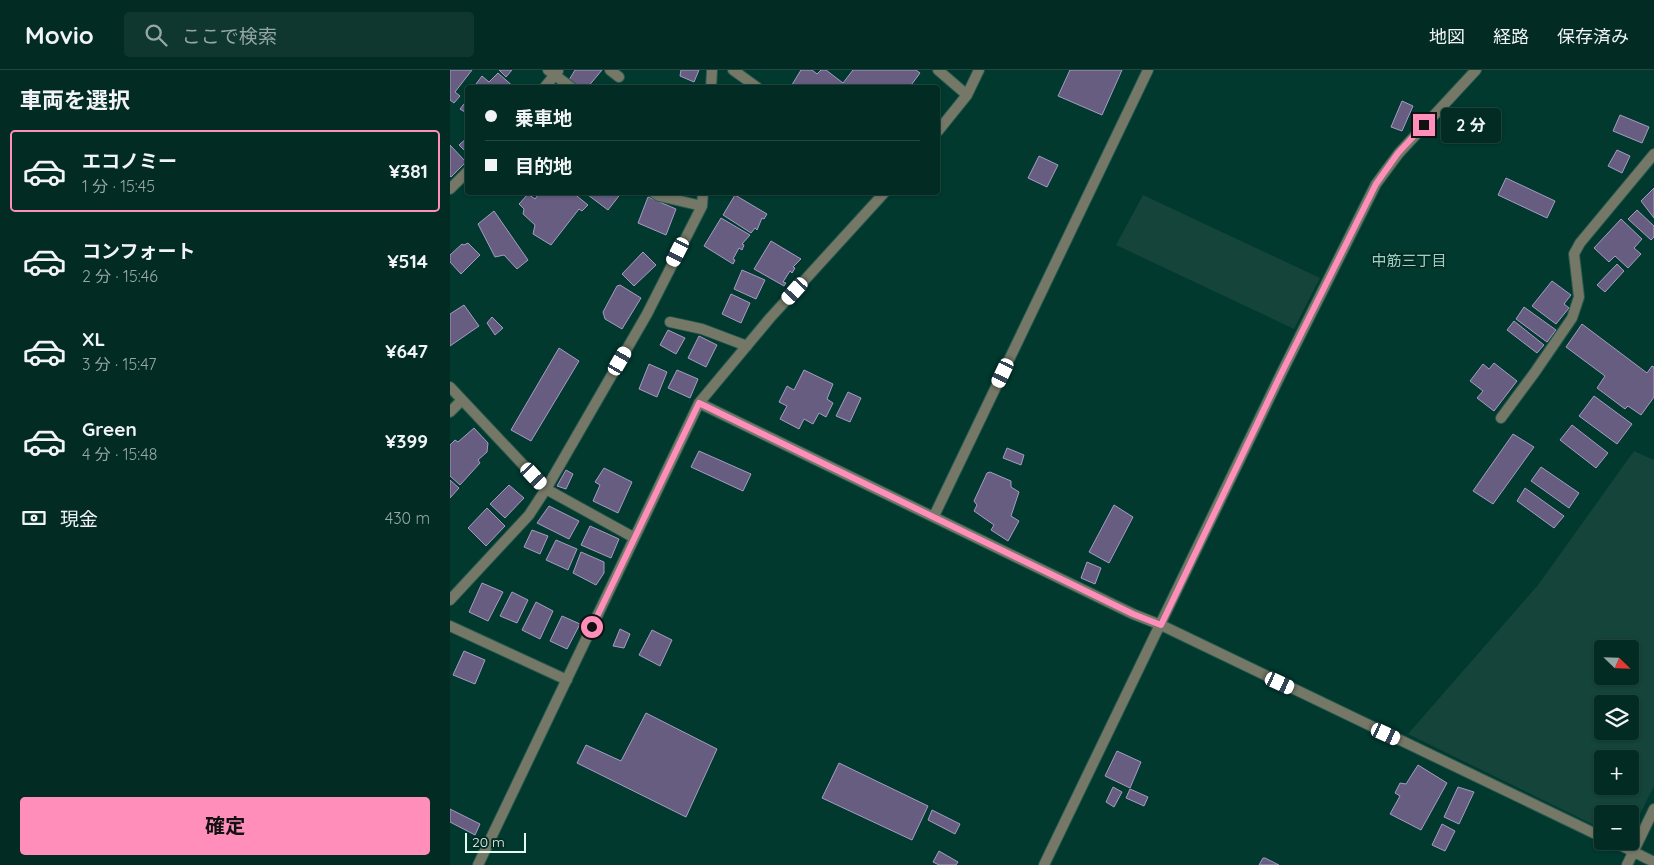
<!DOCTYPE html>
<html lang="ja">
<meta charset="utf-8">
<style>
body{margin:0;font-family:Quicksand,"Noto Sans JP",sans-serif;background:#0f3730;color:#f1f3f6;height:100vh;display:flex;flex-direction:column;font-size:19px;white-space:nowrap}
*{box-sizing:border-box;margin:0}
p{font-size:16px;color:#96a7a6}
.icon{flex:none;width:28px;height:28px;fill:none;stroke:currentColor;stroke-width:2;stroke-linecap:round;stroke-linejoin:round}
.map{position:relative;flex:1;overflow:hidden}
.details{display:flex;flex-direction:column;background:#012b23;width:450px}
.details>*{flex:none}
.banner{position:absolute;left:15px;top:15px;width:475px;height:110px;border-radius:5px;box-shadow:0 1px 4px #0004,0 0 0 1px #234741;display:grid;align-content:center;height:110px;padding:0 20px;background:#012b23}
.needle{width:32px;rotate:113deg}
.buttons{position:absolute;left:1144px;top:570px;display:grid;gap:10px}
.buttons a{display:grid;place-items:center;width:45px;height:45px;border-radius:5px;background:#012b23;box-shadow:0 1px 4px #0004,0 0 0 1px #234741;font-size:25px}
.scale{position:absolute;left:15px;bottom:12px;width:61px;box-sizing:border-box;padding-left:5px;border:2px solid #e1fbf3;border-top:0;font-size:14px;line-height:18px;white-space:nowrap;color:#e1fbf3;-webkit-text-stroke:4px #052d25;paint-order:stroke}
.end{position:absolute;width:22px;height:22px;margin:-11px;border:6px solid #ff8eba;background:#111;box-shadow:0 0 0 2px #111}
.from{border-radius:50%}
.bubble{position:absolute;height:35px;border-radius:5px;background:#012b23;box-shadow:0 1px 4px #0004,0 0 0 1px #234741;font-size:16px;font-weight:700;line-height:35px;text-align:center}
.car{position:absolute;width:15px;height:30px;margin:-15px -8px;border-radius:6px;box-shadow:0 0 4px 1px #0007;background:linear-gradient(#fff 24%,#345 0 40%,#fff 0 76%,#345 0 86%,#fff 0)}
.banner b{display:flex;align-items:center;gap:18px;height:48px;font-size:19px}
.banner b+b{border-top:1px solid #234741}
.banner i{width:12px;height:12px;background:#f1f3f6}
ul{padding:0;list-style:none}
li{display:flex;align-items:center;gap:15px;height:82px;margin:0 10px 8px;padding:0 10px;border:2px solid transparent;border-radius:5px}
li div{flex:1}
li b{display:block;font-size:19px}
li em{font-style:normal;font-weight:700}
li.selected{border-color:#ff8eba}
li>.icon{width:45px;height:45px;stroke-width:1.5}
h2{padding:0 20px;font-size:22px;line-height:60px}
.pay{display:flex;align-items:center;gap:12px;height:55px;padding:0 20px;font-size:19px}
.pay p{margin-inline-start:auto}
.button{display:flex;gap:10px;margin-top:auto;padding:10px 20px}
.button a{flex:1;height:58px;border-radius:5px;background:#ff8eba;color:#111;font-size:20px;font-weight:700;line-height:58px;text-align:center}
header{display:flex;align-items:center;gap:30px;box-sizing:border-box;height:70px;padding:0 25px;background:#012b23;border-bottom:1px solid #234741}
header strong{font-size:24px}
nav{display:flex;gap:28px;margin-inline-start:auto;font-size:18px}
.search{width:350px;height:45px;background:#0f3730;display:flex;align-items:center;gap:12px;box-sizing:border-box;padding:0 18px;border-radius:5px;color:#96a7a6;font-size:19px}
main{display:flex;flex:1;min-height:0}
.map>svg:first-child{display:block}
</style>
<header>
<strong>Movio</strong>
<div class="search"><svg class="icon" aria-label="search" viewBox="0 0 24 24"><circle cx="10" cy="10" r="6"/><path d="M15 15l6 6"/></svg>ここで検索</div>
<nav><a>地図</a><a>経路</a><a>保存済み</a></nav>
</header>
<main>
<section class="details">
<h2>車両を選択</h2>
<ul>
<li class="selected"><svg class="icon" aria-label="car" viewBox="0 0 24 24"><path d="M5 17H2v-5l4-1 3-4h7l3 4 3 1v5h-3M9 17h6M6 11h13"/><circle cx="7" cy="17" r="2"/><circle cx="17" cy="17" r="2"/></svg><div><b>エコノミー</b><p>1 分 · 15:45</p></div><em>¥381</em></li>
<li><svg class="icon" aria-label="car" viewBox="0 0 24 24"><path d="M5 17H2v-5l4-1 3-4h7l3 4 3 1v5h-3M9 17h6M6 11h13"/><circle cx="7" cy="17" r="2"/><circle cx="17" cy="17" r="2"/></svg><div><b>コンフォート</b><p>2 分 · 15:46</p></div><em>¥514</em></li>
<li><svg class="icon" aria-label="car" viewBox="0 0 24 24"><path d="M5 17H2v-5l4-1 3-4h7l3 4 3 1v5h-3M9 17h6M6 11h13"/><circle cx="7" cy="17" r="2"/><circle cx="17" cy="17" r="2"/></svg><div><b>XL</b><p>3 分 · 15:47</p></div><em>¥647</em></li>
<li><svg class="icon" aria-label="car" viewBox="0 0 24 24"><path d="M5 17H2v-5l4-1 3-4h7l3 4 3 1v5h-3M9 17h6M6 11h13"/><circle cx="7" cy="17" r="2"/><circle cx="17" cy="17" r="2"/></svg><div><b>Green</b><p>4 分 · 15:48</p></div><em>¥399</em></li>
</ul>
<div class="pay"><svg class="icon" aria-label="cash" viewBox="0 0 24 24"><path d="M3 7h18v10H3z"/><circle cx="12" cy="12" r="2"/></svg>現金<p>430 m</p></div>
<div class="button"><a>確定</a></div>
</section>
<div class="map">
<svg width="1204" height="795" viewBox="0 0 1204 795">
<rect width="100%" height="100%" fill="#01392f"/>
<!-- built -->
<path fill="#14443a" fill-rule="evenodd" d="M 693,125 L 870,208 L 844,259 L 666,175 Z
M 1184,381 L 1204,390 L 1204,716 L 1180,764 L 1180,744 L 1152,744 L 1152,759 L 958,664 L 1088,515 ZM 1152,579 L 1180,579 L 1180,606 L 1152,606 ZM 1152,634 L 1180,634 L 1180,661 L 1152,661 ZM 1152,689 L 1180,689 L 1180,716 L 1152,716 Z"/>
<!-- building -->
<path fill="#665d80" stroke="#a69cc3" d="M 0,0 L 22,0 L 5,22 L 10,26 L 4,33 L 0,30 Z
M 49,0 L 62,0 L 56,7 Z
M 125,0 L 152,0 L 137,18 L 129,18 L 119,10 Z
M 231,0 L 249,0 L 244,12 L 230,6 Z
M 351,0 L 362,0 L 367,4 L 371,0 L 376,0 L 393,13 L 403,0 L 466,0 L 470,3 L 459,18 L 340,18 Z
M 620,0 L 672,0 L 652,45 L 608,26 Z
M 48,3 L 65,18 L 29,18 L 26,14 L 32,6 L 39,12 Z
M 18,29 L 18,44 L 10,39 Z
M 952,31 L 963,36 L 952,61 L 941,57 Z
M 1170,45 L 1199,57 L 1192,73 L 1163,61 Z
M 18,67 L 18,84 L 9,75 Z
M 0,75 L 16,92 L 1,107 L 0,106 Z
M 1167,80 L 1180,86 L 1172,103 L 1158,96 Z
M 589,86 L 608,95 L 597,117 L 578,108 Z
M 1056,108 L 1105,131 L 1097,148 L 1048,125 Z
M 1204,118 L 1204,148 L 1191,131 Z
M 90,122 L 122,122 L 138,135 L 132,141 L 129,139 L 101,175 L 83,164 L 85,155 L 73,144 L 74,139 L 69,134 L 78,124 L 85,129 Z
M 140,122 L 172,122 L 158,140 L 138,125 Z
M 285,125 L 317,144 L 314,149 L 312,148 L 307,160 L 305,158 L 301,163 L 273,145 Z
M 198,127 L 226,139 L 216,165 L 188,153 Z
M 1187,140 L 1204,156 L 1204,167 L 1201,170 L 1178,149 Z
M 44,141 L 78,190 L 67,199 L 54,185 L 45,187 L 28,154 Z
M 271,148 L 300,165 L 292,174 L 294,175 L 292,180 L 289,178 L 283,189 L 285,190 L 283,194 L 254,176 Z
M 1171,149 L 1192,169 L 1184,178 L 1191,184 L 1178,198 L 1165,186 L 1159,192 L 1144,178 Z
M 321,171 L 351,189 L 343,197 L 345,198 L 342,203 L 340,201 L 333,212 L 336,213 L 334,216 L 304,199 Z
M 18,173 L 30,185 L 11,204 L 0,192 L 0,185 L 12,174 L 14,175 Z
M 193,182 L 206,195 L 184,216 L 172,204 Z
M 1167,194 L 1174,201 L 1155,222 L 1147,215 Z
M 292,200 L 315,210 L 306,229 L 284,219 Z
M 1102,211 L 1121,225 L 1114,234 L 1119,238 L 1106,254 L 1082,236 Z
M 170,215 L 191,228 L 172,259 L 155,249 L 153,242 L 167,216 Z
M 281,224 L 300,233 L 291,253 L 272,244 Z
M 14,235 L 29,256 L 0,276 L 0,244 Z
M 1074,237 L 1106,260 L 1097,272 L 1066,249 Z
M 42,247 L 53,258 L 45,265 L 37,253 Z
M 1064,251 L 1094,275 L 1087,283 L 1057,260 Z
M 1132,254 L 1197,303 L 1202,296 L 1204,297 L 1204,327 L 1191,345 L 1178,336 L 1175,339 L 1147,318 L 1155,306 L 1116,277 Z
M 218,260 L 235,268 L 226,284 L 210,275 Z
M 249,266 L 267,275 L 256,297 L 238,288 Z
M 109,278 L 129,291 L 81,371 L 61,360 Z
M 1044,293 L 1067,311 L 1044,341 L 1027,328 L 1033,321 L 1020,311 L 1033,294 L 1039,299 Z
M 199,294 L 217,302 L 207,327 L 189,319 Z
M 227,300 L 248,309 L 240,328 L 218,318 Z
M 354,300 L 383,314 L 377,329 L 383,333 L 376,347 L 369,343 L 363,354 L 354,349 L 349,359 L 330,349 L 337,336 L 329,332 L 337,316 L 344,320 Z
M 398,322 L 411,328 L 400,352 L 386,346 Z
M 1144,326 L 1182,354 L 1167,374 L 1129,346 Z
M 1122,355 L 1158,383 L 1146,398 L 1110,370 Z
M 24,358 L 38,373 L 37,382 L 28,390 L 30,393 L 10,415 L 0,406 L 0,375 L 5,370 L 8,372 Z
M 1063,364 L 1084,377 L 1043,434 L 1023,421 Z
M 557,378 L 574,385 L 571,395 L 553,388 Z
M 249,381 L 301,404 L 293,421 L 241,397 Z
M 1091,397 L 1129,423 L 1119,438 L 1081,411 Z
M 154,398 L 182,412 L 168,443 L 143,431 L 150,415 L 145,412 Z
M 116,400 L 123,404 L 116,419 L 107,416 Z
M 540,402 L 561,411 L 561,417 L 569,422 L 561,446 L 569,451 L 558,471 L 541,460 L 544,455 L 524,441 L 527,435 L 524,431 L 537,403 Z
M 0,410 L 9,418 L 0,428 Z
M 59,415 L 74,428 L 55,448 L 40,434 Z
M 1075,418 L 1114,446 L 1104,458 L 1067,431 Z
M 664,435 L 683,447 L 659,493 L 639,482 Z
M 99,436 L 129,451 L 119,469 L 87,453 Z
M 37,438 L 55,456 L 36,476 L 18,458 Z
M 140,456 L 169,469 L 161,488 L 131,475 Z
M 82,460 L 98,466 L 90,484 L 74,477 Z
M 106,470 L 127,479 L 118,500 L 96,490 Z
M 131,482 L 154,492 L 154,503 L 146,515 L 123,503 Z
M 637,492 L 651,498 L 645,514 L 631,508 Z
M 32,513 L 53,522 L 38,551 L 19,542 Z
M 62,522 L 78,530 L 67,553 L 50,546 Z
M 86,532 L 103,541 L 90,569 L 72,560 Z
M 112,546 L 130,554 L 117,579 L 100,571 Z
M 170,559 L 180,564 L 174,578 L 163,576 Z
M 202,560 L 222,570 L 210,596 L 189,585 Z
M 14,581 L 35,590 L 25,614 L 3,605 Z
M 196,643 L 267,679 L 236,747 L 127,693 L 136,675 L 171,691 Z
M 667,681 L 691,692 L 680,718 L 655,706 Z
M 389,693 L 478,736 L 462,770 L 372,728 Z
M 968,695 L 997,713 L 971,760 L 940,744 L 950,726 L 945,723 L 950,713 L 956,714 Z
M 663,717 L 672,722 L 664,737 L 656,732 Z
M 1008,717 L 1024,722 L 1009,754 L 994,747 Z
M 680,719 L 698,727 L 694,736 L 676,728 Z
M 0,739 L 30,754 L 25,765 L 0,752 Z
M 482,740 L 510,754 L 505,764 L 478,750 Z
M 992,754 L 1005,761 L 995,781 L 982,775 Z
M 489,781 L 508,792 L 506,795 L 489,795 L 483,792 Z
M 813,788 L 815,788 L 829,795 L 809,795 Z"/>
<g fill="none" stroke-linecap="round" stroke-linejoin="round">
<defs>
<path id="minor" d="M 98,0 L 122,18
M 160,0 L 169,7
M 283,0 L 308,18
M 488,0 L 517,25
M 94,18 L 108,1
M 261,18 L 262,0
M 488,61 L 517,25 L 529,0
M 0,119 L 18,101
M 203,122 L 209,126 L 252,136
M 220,252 L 252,259 L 297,276
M 0,317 L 96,419 L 183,467
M 249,333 L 683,544 L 711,555 L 1152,767
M 0,342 L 12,330
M 1051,348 L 1085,302 L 1122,248 L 1129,227 L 1124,184 L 1130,173 L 1204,84
M 484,446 L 698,0
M 0,530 L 79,445 L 96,419 L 197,244 L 252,136 L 253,122
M 0,556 L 117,610
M 1162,771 L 1204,792
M 28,795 L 249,333 L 320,248 L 435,122
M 594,795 L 831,304 L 926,114 L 949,83 L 1026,0
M 1177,795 L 1204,739"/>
</defs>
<!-- minor casing -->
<use href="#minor" stroke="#25584e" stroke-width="12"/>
<!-- minor -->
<use href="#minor" stroke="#757867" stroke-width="10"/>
</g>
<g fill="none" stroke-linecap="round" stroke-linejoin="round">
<!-- route -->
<path stroke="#ff8eba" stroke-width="6" d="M 142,557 L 249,333 L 683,544 L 711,555 L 831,304 L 926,114 L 948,83 L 974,55"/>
</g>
<g text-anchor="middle" stroke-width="4" stroke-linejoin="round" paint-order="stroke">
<!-- neighbourhood labels -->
<g font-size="15" fill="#9dd0c2" stroke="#052d25">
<text x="959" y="196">中筋三丁目</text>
</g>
</g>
</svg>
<div class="buttons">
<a><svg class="needle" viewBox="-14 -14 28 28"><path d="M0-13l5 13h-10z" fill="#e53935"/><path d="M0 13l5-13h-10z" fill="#96a7a6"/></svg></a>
<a><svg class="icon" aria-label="layers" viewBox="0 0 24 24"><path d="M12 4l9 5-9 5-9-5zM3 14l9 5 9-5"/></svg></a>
<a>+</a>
<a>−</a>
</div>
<div class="scale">20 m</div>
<i class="end from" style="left:142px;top:557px"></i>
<i class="end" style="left:974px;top:55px"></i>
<div class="bubble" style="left:991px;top:38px;width:60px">2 分</div>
<i class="car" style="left:228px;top:182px;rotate:207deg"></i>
<i class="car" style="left:345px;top:221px;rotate:222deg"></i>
<i class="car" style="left:170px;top:291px;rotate:30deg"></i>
<i class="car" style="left:553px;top:303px;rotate:205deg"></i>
<i class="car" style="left:84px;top:406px;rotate:137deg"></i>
<i class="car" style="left:830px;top:613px;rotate:115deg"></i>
<i class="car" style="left:936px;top:664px;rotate:115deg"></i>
<div class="banner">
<b><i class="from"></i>乗車地</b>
<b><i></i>目的地</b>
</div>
</div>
</main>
